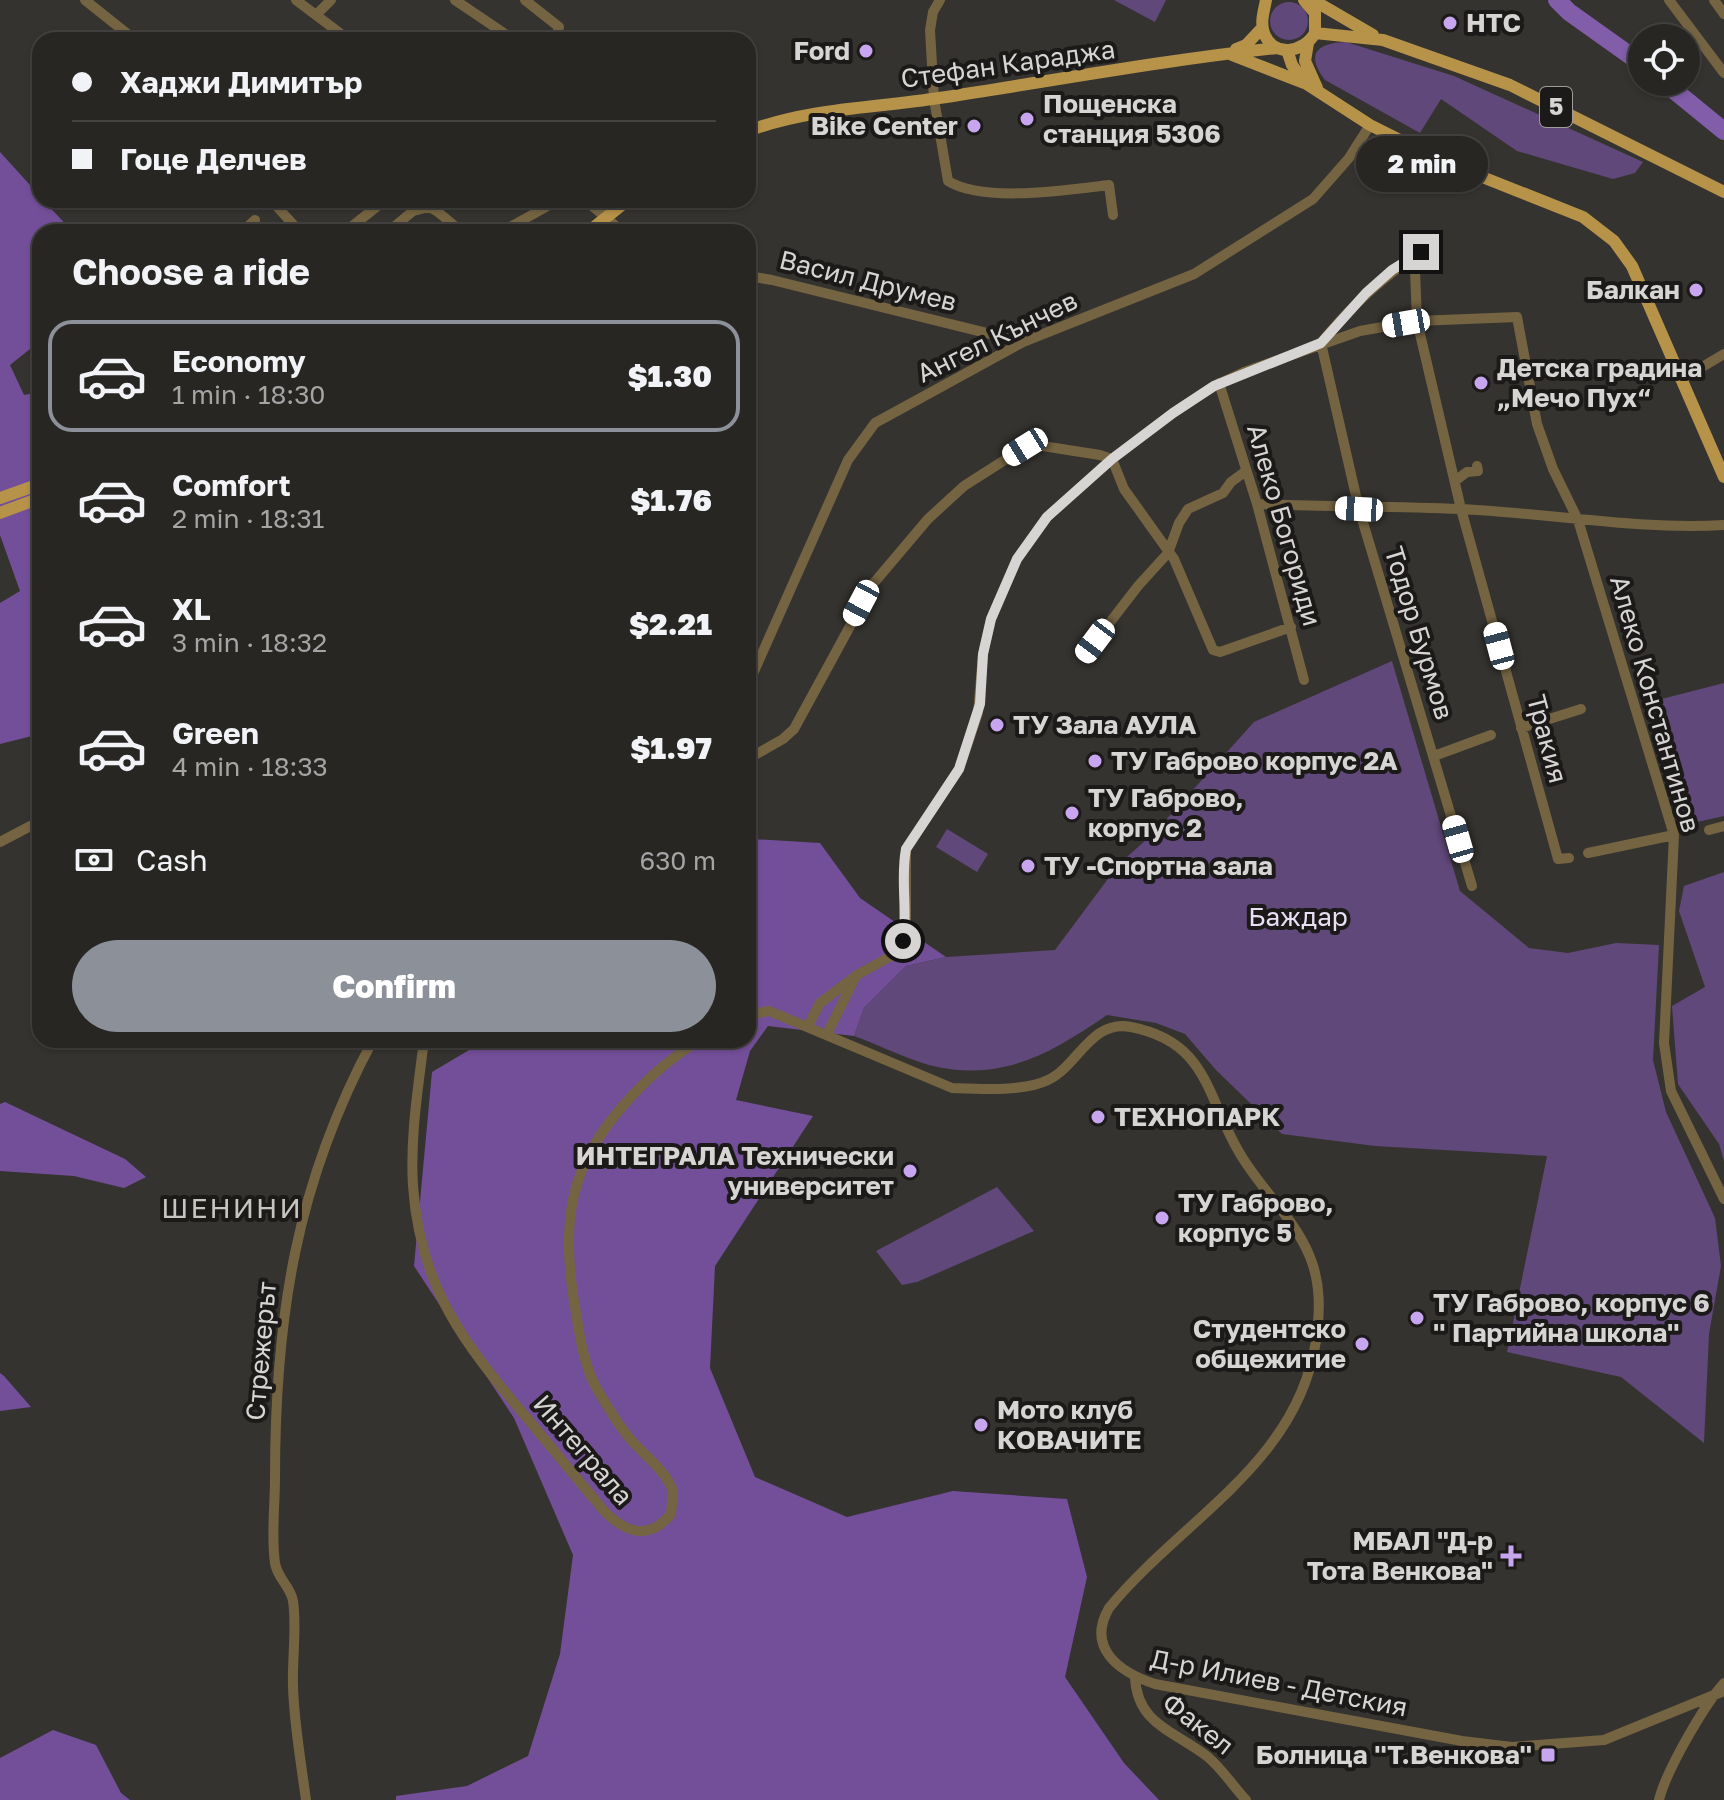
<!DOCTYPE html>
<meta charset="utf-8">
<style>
body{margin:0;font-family:"Golos Text",sans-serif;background:#302e2b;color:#f1f3f6;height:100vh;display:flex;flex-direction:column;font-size:30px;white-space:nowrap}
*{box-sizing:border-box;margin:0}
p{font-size:26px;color:#a5a5a6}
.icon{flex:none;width:44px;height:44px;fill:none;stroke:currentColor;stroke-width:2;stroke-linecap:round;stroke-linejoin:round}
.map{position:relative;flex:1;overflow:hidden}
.drawer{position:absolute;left:32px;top:224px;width:724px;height:824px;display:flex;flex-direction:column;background:#282623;border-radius:24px;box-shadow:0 2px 6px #0004,0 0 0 2px #444341}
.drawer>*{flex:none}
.banner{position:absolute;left:32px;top:32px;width:724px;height:176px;border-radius:24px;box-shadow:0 2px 6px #0004,0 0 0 2px #444341;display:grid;align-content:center;height:176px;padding:0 40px;background:#282623}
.buttons{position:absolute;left:1628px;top:24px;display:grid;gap:16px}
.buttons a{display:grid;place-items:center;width:72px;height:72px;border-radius:50%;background:#282623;box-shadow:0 2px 6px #0004,0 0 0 2px #444341;font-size:40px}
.end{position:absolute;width:36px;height:36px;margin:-18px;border:10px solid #d6d5d3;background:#111;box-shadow:0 0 0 4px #111}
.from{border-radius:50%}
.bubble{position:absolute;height:56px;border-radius:28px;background:#282623;box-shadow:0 2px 6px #0004,0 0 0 2px #444341;font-size:26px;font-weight:800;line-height:56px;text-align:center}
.car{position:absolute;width:24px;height:48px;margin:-24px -12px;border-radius:10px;box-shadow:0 0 6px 2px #0007;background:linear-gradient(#fff 24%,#345 0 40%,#fff 0 76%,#345 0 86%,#fff 0)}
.banner b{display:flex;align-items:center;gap:28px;height:76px;font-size:30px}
.banner b+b{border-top:2px solid #444341}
.banner i{width:20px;height:20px;background:#f1f3f6}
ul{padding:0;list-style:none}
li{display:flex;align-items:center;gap:24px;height:112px;margin:0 16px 12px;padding:0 24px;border:4px solid transparent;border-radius:24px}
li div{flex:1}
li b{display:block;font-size:30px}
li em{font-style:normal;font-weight:800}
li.active{border-color:#8c9099}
li>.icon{width:72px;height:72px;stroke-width:1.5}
h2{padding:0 40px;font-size:36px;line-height:96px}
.pay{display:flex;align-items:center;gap:20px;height:88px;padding:0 40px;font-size:30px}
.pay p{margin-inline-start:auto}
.primary-button{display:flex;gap:16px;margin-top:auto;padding:16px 40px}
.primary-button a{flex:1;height:92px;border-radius:48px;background:#8c9099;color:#fff;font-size:32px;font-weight:800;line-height:92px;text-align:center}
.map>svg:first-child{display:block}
</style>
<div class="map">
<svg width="1724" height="1800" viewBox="0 0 1724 1800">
<rect width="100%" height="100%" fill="#35332f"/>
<!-- green -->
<path fill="#60487a" d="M 1114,0 L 1166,0 L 1155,22 Z
M1270 21a19 19 0 1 1 38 0a19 19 0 1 1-38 0Z
M 1346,42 L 1454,76 L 1643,162 L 1635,173 L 1613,179 L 1517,151 L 1441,99 L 1420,133 L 1325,80 C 1305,54 1317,43 1346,42 Z
M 1392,661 L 1460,891 L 1529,948 L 1568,953 L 1616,943 L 1659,945 L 1653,1060 L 1666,1112 L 1715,1218 L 1721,1266 L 1709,1334 L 1704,1443 L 1621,1377 L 1507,1352 L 1547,1156 L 1375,1146 L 1282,1134 L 1216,1070 L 1185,1034 L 1156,1023 L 1107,1015 C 1050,1054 1001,1083 929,1065 C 904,1058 879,1045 854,1036 L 864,1008 L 906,966 L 946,957 L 1055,950 L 1119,864 L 1156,831 L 1254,722 Z
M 1724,683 L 1724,816 L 1679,826 L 1646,703 Z
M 947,829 L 988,854 L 977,872 L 936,847 Z
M 1724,872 L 1724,1161 L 1719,1144 L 1678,1084 L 1672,1006 L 1705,987 L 1679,911 L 1684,886 Z
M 997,1187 L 1034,1231 L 917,1282 L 902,1285 L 876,1251 Z"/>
<!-- forest -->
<path fill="#734f99" d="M 0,152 L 40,196 L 40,200 L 43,200 L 73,232 L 40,232 L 40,341 L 10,365 L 24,395 L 40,392 L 40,734 L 0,744 L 0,603 L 20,591 L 0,535 Z
M 753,839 L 820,843 L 860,898 L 946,957 L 906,966 L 864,1008 L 854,1036 L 768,1026 L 750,1051 L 736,1100 L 813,1116 L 715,1266 L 710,1368 L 755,1477 L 847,1517 L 953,1491 L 1067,1499 L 1087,1577 L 1065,1677 L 1124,1763 L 1159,1800 L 396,1800 L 396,1796 L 467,1786 L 528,1756 L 560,1654 L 573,1555 L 514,1418 L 414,1266 L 432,1072 L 486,1040 L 748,1040 L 748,842 Z
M 5,1102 L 125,1159 L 146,1177 L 124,1188 L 74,1176 L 0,1171 L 0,1104 Z
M 0,1373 L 4,1376 L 31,1407 L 0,1411 Z
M 53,1730 L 96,1745 L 121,1793 L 130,1800 L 0,1800 L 0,1758 Z"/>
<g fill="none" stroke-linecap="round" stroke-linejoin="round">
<!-- river -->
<path stroke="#825da9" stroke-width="18" d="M 1557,0 L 1569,12 L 1642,64
M 1664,82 L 1724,131"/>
<!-- minor -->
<path stroke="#756442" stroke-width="10" d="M 85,0 L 135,40
M 296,0 L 349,40
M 455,0 L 514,40
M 525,0 L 559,27 L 556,38
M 940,0 L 933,12 L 930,30 L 934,99 L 948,181 C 983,203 1067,190 1109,185 L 1113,215
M 1669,0 L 1724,73
M 1714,0 L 1724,14
M 316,15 L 331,0
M 271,200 L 300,232
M 585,200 L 623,232
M 242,232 L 255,220
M 345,232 L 385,200
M 388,232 L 413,211 L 429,207 L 438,212 L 462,232
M 501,232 L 546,207
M 1421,252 C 1382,277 1350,307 1321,343 L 1359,509 L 1472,886
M 1415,270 L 1417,321 L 1461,509 L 1558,859 L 1569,858
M 748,276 L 772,280 L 1023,342
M 1682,379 L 1724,354
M 1219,383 L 1257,504 L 1304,680
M 1455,481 L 1467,472 L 1478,471 L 1477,466
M 1257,504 C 1325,507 1393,506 1460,509 C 1549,513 1634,530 1724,525
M 1084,656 L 1138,586 L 1168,553 L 1179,523 L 1188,509 L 1223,493 L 1231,482 L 1246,471
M 748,685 L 848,460 L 875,423 L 1023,342 L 1194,274 L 1313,199 L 1349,158 L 1370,125
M 1521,728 L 1581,709
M 1434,756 L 1491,735
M 748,759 L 783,739 L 794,729 L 873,584 L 928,519 L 964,486 L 1025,447 L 1036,445 L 1100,455 L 1112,459 L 1124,489 L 1174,559 L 1213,650 L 1220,652 L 1291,627
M 1709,830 L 1724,826
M 0,842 L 40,821
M 1588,853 L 1674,835
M 748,1015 L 769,1011 L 952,1088 C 978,1089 1024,1092 1048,1080 C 1078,1066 1091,1019 1131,1027 C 1208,1042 1206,1096 1239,1152 C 1260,1189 1294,1217 1310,1257 C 1321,1284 1320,1312 1316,1341 C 1297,1464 1182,1519 1109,1608 C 1086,1648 1119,1672 1155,1684 L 1462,1741 L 1512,1747 L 1604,1740 L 1724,1691
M 808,1026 L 820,1003 L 857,975 L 893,955 L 903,941 L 906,922 L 906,849 L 959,769 L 978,713 L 983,654 L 991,619 L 1017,559 L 1047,517 L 1112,459 L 1173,413 L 1214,386 L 1244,372 L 1360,331 L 1417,321 L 1517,317 L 1537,424 L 1553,469 L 1578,520 L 1674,835 L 1664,1043 L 1671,1091 L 1724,1199
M 827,1034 L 854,980
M 424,1040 C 418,1089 410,1137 413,1186 C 420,1288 464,1343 526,1417 C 552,1448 578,1480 604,1511 C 626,1533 649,1541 671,1514 L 673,1491 C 665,1470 645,1456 631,1440 C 618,1425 607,1406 597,1389 C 584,1366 580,1338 576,1313 C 560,1225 567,1165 630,1098 C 651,1075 673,1056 700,1040
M 1135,1677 C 1137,1725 1175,1731 1208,1757 C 1223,1770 1233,1786 1246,1800
M 306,1800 C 301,1762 294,1724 293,1686 C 292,1660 297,1626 293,1601 C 291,1587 277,1578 275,1563 C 271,1536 275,1506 275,1478 C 275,1318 296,1183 373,1040
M 1659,1800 C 1666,1771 1704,1705 1724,1683"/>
<!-- major -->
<path stroke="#b69349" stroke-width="12" d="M 1266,0 C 1264,11 1260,22 1264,33 C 1273,58 1304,53 1315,33 L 1315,13 L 1304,0
M 1313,0 L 1373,35
M 1315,33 L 1383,40 L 1510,85 L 1724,192
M 1308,43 L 1305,61 L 1317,88
M 1236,49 L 1246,45 L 1262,28
M 1287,50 L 1292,65 L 1305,83 L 1370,125 L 1442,161 L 1583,217 L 1614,241 L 1632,266 L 1724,477
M 1232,55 L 1304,83
M 748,131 C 810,108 875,108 939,98 C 1052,81 1164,60 1277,48
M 588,232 L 628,200
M 0,498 L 40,484
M 0,513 L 40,498"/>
</g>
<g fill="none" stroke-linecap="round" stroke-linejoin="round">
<!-- route -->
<path stroke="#d6d5d3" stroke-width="10" d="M 903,941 C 908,910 900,879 906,849 L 959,769 L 980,704 L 983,654 L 991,619 L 1017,559 L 1047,517 L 1112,459 L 1173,413 L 1214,386 L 1321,343 L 1366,293 L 1392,270 L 1421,252"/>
</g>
<!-- markers -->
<g fill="#c7a6ef" stroke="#1b1a19" stroke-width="3">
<circle cx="1450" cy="23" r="8"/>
<circle cx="866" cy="51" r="8"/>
<circle cx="1027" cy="119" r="8"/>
<circle cx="974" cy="126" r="8"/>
<circle cx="1696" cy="290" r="8"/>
<circle cx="1481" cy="383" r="8"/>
<circle cx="997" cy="725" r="8"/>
<circle cx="1095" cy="761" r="8"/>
<circle cx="1072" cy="813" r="8"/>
<circle cx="1028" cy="866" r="8"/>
<circle cx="1098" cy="1117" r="8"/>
<circle cx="910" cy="1171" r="8"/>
<circle cx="1162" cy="1218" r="8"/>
<circle cx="1417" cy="1318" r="8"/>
<circle cx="1362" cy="1344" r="8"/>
<circle cx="981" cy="1425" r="8"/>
<path d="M1507 1544h8v8h8v8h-8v8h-8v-8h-8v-8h8z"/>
<rect x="1540" y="1747" width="16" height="16" rx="4"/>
</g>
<g text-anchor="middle" stroke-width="8" stroke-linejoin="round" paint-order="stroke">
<!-- shield labels -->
<rect fill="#1b1a19" stroke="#9e9d9b" stroke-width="2" x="1540" y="87" width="32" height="40" rx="6"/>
<g font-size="24" font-weight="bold" fill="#d6d5d3">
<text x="1556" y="115">5</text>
</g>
<!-- poi labels -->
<g font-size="26" font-weight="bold" fill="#d6d5d3" stroke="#1b1a19" text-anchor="start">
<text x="1466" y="32">НТС</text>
<text x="850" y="60" text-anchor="end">Ford</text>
<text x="1043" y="113">Пощенска<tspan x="1043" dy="30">станция 5306</tspan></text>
<text x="958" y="135" text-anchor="end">Bike Center</text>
<text x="1680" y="299" text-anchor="end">Балкан</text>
<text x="1497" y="377">Детска градина<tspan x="1497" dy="30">„Мечо Пух“</tspan></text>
<text x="1013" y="734">ТУ Зала АУЛА</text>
<text x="1111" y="770">ТУ Габрово корпус 2А</text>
<text x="1088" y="807">ТУ Габрово,<tspan x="1088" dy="30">корпус 2</tspan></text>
<text x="1044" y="875">ТУ -Спортна зала</text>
<text x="1114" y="1126">ТЕХНОПАРК</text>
<text x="894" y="1165" text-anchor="end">ИНТЕГРАЛА Технически<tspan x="894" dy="30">университет</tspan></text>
<text x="1178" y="1212">ТУ Габрово,<tspan x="1178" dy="30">корпус 5</tspan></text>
<text x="1433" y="1312">ТУ Габрово, корпус 6<tspan x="1433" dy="30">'' Партийна школа''</tspan></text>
<text x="1346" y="1338" text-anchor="end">Студентско<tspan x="1346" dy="30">общежитие</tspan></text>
<text x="997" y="1419">Мото клуб<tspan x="997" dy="30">КОВАЧИТЕ</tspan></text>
<text x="1493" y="1550" text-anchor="end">МБАЛ "Д-р<tspan x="1493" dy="30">Тота Венкова"</tspan></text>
<text x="1532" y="1764" text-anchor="end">Болница ''Т.Венкова''</text>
</g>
<!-- street labels -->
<g font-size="26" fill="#d6d5d3" stroke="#1b1a19">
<text transform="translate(1008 64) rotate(-8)" y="9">Стефан Караджа</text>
<text transform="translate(868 281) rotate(14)" y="9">Васил Друмев</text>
<text transform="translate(997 337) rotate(-26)" y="9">Ангел Кънчев</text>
<text transform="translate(1284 525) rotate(74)" y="9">Алеко Богориди</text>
<text transform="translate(1419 633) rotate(73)" y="9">Тодор Бурмов</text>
<text transform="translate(1655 704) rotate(74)" y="9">Алеко Константинов</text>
<text transform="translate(1547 739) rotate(75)" y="9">Тракия</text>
<text transform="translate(261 1351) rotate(-85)" y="9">Стрежерът</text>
<text transform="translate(583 1450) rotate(49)" y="9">Интеграла</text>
<text transform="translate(1279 1683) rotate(11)" y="9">Д-р Илиев - Детския</text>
<text transform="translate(1198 1724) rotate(38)" y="9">Факел</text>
</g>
<!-- park labels -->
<g font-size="26" fill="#e8dff4" stroke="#1b1a19">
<text x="1298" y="926">Баждар</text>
</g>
<!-- neighbourhood labels -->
<g font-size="28" letter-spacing="2" fill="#c7c5c0" stroke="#1b1a19">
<text x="232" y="1218">ШЕНИНИ</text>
</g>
</g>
</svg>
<div class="buttons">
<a><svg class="icon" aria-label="locate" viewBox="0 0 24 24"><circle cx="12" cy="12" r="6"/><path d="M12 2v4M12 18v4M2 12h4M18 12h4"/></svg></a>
</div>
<i class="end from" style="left:903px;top:941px"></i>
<i class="end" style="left:1421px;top:252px"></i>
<div class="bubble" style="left:1356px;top:136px;width:132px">2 min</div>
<i class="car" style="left:1406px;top:323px;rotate:260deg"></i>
<i class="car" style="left:1025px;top:447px;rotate:238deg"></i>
<i class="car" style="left:1359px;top:509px;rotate:273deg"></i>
<i class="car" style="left:861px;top:603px;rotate:208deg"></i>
<i class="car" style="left:1095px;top:641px;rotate:217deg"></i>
<i class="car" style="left:1499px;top:646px;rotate:345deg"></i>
<i class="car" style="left:1458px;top:839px;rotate:344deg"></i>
<div class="banner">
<b><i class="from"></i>Хаджи Димитър</b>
<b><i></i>Гоце Делчев</b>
</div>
<section class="drawer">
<h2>Choose a ride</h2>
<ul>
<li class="active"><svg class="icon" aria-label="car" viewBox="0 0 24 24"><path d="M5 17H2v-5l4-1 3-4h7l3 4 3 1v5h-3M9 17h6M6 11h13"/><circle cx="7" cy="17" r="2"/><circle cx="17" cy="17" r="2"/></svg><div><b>Economy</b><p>1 min · 18:30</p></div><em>$1.30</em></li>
<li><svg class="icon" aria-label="car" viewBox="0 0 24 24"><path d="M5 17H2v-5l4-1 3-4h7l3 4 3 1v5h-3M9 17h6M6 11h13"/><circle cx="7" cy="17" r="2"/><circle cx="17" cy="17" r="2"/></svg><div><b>Comfort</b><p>2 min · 18:31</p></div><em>$1.76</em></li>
<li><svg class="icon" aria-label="car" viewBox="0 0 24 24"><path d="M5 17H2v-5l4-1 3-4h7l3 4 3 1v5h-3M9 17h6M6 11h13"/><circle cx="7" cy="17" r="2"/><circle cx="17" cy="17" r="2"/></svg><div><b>XL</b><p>3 min · 18:32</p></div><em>$2.21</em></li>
<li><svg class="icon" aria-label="car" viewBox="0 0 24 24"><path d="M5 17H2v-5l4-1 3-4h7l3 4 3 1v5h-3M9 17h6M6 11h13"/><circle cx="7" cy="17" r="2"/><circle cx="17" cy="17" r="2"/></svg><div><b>Green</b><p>4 min · 18:33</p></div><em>$1.97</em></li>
</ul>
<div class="pay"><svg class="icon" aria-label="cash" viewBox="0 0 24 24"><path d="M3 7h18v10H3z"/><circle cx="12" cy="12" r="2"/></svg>Cash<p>630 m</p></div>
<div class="primary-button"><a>Confirm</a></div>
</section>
</div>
